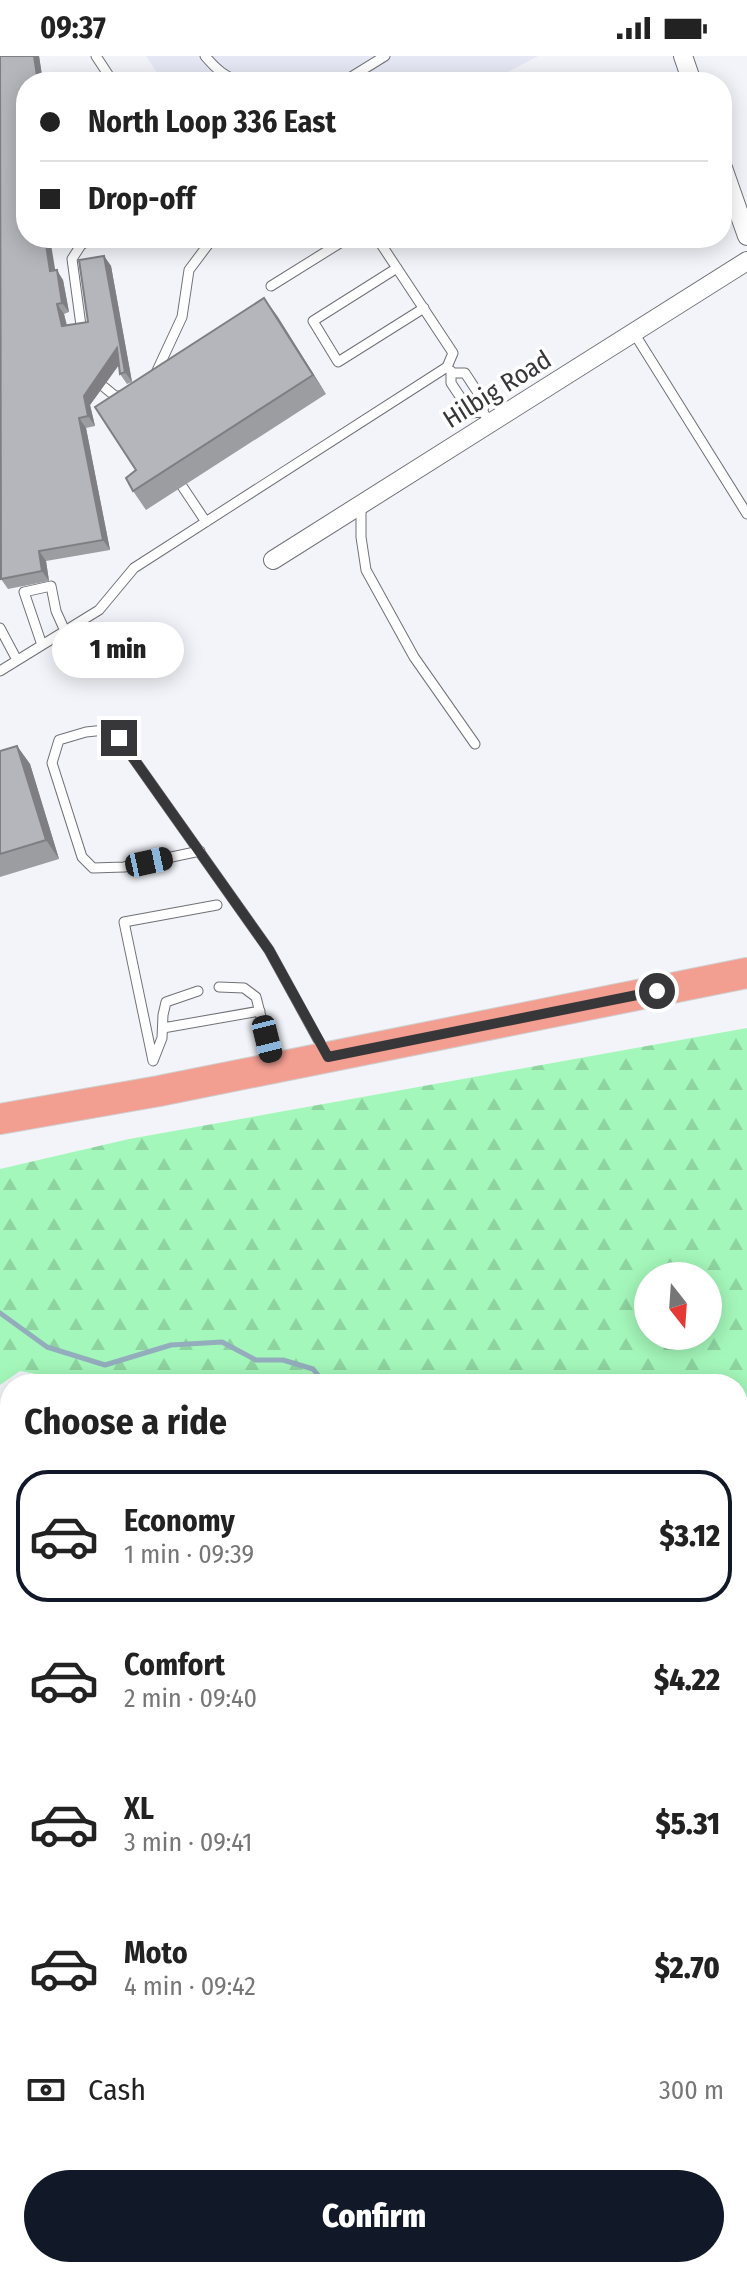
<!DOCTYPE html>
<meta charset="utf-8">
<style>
body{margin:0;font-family:"Fira Sans Condensed",sans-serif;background:#f2f2f2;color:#222;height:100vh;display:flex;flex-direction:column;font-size:30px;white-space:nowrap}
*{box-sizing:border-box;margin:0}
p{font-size:26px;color:#767676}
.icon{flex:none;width:44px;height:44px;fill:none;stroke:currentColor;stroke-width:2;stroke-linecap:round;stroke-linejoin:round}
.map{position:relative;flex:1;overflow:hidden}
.drawer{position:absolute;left:0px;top:1318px;width:748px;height:904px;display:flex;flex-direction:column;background:#fff;border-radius:32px 32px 0 0;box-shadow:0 4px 20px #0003}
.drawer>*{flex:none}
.hud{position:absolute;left:16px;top:16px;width:716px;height:176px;border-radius:32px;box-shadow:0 4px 20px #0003;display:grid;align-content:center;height:176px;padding:0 24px;background:#fff}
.needle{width:52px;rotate:163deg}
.buttons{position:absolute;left:634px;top:1206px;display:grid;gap:16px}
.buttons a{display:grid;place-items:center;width:88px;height:88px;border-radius:50%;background:#fff;box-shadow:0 4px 20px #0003;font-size:40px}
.end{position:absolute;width:36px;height:36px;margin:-18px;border:10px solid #373739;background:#fff;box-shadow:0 0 0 4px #fff}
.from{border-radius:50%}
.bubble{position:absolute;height:56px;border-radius:28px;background:#fff;box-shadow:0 4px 20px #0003;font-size:26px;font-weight:800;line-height:56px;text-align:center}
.car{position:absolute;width:24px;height:48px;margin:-24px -12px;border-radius:10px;box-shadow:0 0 6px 2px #0007;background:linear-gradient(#222 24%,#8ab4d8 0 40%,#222 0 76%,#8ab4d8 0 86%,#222 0)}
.hud b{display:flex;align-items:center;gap:28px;height:76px;font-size:30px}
.hud b+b{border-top:2px solid #e0e0e0}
.hud i{width:20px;height:20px;background:#222}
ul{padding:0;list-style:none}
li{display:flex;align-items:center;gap:24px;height:132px;margin:0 16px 12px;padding:0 8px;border:4px solid transparent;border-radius:32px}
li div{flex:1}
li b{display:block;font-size:30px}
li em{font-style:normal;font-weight:800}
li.on{border-color:#111827}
li>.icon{width:72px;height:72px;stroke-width:1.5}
h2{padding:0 24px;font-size:36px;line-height:96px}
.pay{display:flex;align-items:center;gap:20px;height:88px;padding:0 24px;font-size:30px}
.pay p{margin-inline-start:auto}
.cta{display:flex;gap:16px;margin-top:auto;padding:16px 24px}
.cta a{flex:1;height:92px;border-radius:48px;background:#111827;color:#fff;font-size:32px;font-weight:800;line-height:92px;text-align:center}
.status{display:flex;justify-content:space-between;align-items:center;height:56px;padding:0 40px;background:#fff;direction:ltr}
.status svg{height:22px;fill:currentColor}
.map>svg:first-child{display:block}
</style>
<div class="status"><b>09:37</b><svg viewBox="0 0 49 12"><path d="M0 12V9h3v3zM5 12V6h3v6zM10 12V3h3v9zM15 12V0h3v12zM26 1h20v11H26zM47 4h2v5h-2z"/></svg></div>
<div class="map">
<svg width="747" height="2222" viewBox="0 0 747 2222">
<defs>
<pattern id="forest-firs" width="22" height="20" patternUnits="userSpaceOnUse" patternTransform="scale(2)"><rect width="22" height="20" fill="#a4f7ba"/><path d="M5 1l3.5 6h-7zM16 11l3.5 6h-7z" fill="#8ed4a1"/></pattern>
<pattern id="water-rules" width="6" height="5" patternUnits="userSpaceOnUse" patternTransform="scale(2)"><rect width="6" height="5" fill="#bbe0f6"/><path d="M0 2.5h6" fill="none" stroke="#a1c1d4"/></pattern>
</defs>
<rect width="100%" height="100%" fill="#f2f4f9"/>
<!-- built -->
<path fill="#e6e8f5" d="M 146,0 L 538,0 L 489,26 L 417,26 L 412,17 L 397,26 L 163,26 Z"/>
<!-- forest -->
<path fill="url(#forest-firs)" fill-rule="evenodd" d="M 747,972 L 747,2183 L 738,2188 L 738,1328 L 91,1328 L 20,1315 L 0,1329 L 0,1113 L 129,1083 ZM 648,1220 L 708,1220 L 708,1280 L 648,1280 Z"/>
<!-- water -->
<path fill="url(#water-rules)" stroke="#93adbd" stroke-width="2" d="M 10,1355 L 10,1606 L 0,1609 L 0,1363 Z"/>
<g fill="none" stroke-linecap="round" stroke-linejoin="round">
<!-- stream -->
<path stroke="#93adbd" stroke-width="5" d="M 0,1257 L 47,1291 L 105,1309 L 171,1289 L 222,1286 L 256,1304 L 283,1304 L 313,1313 L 325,1328
M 738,1484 L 747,1504"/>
<defs>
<path id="service" d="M 96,0 L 113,26
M 205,0 C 217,14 225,21 242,26
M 343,26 L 385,0
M 397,212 L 313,265 L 338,306 L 424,252
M 271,230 L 348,182
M 82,277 L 72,203 L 81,189 L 92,182
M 634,277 L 747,458
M 451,315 L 451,327 L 471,357 L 483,356
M 452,317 L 465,317 L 484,346 L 483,356 L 491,368
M 155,319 L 182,261 L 189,214 L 213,182
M 104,331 L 115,340 L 125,340
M 182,430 L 206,466
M 361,450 L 361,481 L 366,514 L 414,601 L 475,688
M 0,572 L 17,604
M 42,589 L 24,536 L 51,530 L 56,555 L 65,575
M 0,615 L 99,554 L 134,512 L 447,311 L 453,297 L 377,182
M 200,795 L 124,811 L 93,812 L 82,801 L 52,707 L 59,684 L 86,676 L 105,674 L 119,682 L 269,894 L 326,998
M 219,931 L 244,932 L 256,941 L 273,1008
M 198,935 L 166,946 L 163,959 L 162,982 L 153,1005 L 124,866 L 217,849
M 163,972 L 260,955"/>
<path id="minor" d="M 683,0 L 692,26
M 722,109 L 747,180
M 273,504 L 747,205
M 0,1724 L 10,1717
M 0,1997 L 10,1992
M 59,2222 L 67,2212
M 494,2222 L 510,2212"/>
<path id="primary" d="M 0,1063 L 159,1035 L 747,917"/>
</defs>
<!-- service casing -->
<use href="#service" stroke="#707176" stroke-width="11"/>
<!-- minor casing -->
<use href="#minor" stroke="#707176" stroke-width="20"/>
<!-- primary casing -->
<use href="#primary" stroke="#cfcfcf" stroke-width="32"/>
<!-- service -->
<use href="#service" stroke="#fff" stroke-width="9"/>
<!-- minor -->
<use href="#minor" stroke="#fff" stroke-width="18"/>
<!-- primary -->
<use href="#primary" stroke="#f29e91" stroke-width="30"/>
</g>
<!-- wall -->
<path fill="#9c9da1" d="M 0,0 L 39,0 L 43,26 L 26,26 L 26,182 L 63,224 L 69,256 L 64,258 L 67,269 L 88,266 L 104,200 L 111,210 L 132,326 L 127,328 L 120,318 L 119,309 L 90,349 L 95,370 L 86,372 L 110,494 L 46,505 L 49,525 L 8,533 L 1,523 Z
M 264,242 L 326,338 L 146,454 L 133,435 L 136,414 Z
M 17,690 L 30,708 L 59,803 L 0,821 L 0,695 Z"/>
<!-- shaded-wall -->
<path fill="#7f7f83" d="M 34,0 L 39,0 L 43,26 L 38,26 Z
M 45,182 L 50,182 L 57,225 L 50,215 Z
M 104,200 L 111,210 L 132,326 L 125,316 L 123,303 L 90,349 L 95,370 L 88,360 L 84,340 Z
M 57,214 L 63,224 L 69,256 L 62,247 Z
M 264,242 L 278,261 L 326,338 L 313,319 Z
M 57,248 L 64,258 L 69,280 L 62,270 Z
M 79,362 L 86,372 L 110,494 L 103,484 Z
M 39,495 L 46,505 L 49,525 L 42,515 Z
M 17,690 L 30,708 L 59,803 L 46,784 Z"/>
<!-- building -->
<path fill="#b5b6bb" stroke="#7f7f83" stroke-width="2" d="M 0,0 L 34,0 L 38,26 L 26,26 L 26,182 L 45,182 L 50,215 L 57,214 L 62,247 L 57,248 L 62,270 L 88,266 L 79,204 L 104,200 L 125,316 L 120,318 L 117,292 L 84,340 L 88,360 L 79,362 L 103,484 L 39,495 L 42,515 L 1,523 Z
M 264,242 L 313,319 L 133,435 L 126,422 L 136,414 L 95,351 Z
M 17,690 L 46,784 L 0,798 L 0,695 Z"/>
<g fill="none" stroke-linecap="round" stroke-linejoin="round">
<!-- route -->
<path stroke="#373739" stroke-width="10" d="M 119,682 L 269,894 L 328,1001 L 657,935"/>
</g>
<g text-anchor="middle" stroke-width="7" stroke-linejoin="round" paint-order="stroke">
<!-- street labels -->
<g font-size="26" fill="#373739" stroke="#fff">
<text transform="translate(497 333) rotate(-32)" y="9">Hilbig Road</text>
</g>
</g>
</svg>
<div class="buttons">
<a><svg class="needle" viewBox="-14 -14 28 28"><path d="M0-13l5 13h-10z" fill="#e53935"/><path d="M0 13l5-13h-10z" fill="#767676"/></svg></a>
</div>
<i class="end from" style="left:657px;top:935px"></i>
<i class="end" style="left:119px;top:682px"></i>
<div class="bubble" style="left:52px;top:566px;width:132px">1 min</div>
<i class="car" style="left:149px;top:806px;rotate:78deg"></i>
<i class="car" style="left:267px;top:983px;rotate:166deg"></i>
<div class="hud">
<b><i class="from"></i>North Loop 336 East</b>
<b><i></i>Drop-off</b>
</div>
<section class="drawer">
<h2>Choose a ride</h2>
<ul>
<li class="on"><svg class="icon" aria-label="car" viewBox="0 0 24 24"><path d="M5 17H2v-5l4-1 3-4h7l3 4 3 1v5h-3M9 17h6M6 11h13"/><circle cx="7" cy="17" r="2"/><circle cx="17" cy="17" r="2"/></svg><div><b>Economy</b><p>1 min · 09:39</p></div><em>$3.12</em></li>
<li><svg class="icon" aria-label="car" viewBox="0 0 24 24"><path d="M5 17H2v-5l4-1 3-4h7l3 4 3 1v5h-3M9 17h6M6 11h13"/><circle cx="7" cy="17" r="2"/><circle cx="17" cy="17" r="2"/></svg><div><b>Comfort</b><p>2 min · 09:40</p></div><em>$4.22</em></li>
<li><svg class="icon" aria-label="car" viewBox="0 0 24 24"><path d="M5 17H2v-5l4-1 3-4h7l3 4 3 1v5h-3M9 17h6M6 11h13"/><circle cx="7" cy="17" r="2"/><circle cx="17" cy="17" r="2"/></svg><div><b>XL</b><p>3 min · 09:41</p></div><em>$5.31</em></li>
<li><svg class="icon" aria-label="car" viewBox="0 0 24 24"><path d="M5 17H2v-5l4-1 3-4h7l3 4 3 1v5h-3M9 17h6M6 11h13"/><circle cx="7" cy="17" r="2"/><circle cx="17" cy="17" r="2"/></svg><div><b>Moto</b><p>4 min · 09:42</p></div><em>$2.70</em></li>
</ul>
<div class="pay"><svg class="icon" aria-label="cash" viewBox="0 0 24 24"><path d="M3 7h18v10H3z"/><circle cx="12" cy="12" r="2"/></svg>Cash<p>300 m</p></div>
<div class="cta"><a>Confirm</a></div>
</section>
</div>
